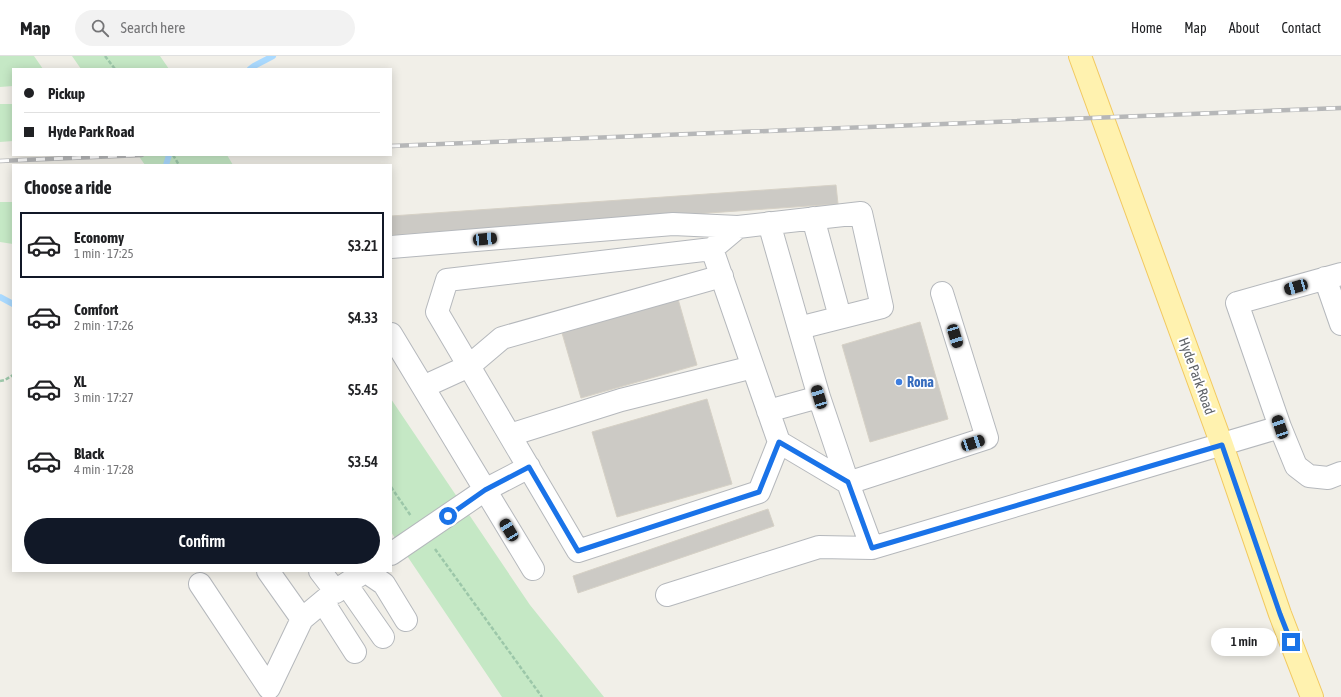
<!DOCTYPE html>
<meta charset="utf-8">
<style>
body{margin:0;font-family:"Asap Condensed",sans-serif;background:#f2f2f2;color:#202124;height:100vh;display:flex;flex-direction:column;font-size:15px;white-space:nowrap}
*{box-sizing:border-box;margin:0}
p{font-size:13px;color:#757577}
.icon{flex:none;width:22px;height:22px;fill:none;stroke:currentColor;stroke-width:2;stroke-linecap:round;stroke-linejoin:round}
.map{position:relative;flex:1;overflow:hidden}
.drawer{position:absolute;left:12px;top:108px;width:380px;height:408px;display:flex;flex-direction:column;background:#fff;border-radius:0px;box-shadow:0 2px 10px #0003}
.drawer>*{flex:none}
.hud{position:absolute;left:12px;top:12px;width:380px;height:88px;border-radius:0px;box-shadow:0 2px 10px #0003;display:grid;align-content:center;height:88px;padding:0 12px;background:#fff}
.end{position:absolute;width:18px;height:18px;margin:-9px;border:5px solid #1a73e8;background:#fff;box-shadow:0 0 0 2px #fff}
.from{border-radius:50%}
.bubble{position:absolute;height:28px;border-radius:14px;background:#fff;box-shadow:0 2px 10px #0003;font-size:13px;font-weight:600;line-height:28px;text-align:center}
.car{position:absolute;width:12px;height:24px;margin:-12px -6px;border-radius:5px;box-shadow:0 0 3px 1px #0007;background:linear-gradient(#222 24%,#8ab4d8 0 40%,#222 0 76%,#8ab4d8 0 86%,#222 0)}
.hud b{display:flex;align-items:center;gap:14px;height:38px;font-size:15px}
.hud b+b{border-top:1px solid #e0e0e0}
.hud i{width:10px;height:10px;background:#202124}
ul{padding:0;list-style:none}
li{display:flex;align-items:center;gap:12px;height:66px;margin:0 8px 6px;padding:0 4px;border:2px solid transparent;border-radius:0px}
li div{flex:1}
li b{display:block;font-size:15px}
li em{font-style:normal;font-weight:600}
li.on{border-color:#111827}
li>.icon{width:36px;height:36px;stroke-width:1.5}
h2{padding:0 12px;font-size:18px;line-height:48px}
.cta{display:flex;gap:8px;margin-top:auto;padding:8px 12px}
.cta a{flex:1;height:46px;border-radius:24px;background:#111827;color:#fff;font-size:16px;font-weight:600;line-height:46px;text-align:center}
header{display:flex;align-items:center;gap:24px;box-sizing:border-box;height:56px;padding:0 20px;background:#fff;border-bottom:1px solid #e0e0e0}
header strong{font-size:19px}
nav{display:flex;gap:22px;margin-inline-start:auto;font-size:14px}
.search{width:280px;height:36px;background:#f2f2f2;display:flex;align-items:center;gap:10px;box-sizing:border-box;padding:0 14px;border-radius:22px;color:#757577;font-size:15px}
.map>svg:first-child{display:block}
</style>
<header>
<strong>Map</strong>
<div class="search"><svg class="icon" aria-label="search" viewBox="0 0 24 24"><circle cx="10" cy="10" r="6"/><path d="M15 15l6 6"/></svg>Search here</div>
<nav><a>Home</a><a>Map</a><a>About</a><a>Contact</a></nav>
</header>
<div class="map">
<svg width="1341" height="641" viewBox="0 0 1341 641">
<rect width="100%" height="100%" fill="#f1efe8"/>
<!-- green -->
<path fill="#c5e8c5" d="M 0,0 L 34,0 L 43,13 L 13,13 L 13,30 L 0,31 Z
M 72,0 L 160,0 L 169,13 L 81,13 Z
M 0,48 L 13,48 L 13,85 L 0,86 Z
M 138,99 L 227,99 L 233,109 L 145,109 Z
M 0,146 L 13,146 L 13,188 L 0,186 Z
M 391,343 L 530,549 L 604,641 L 502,641 L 391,476 Z"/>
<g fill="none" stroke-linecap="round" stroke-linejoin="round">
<!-- stream -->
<path stroke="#aadaff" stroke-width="6" d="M 250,13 L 254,10 L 273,0
M 166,109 L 169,99
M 0,241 L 13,248"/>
</g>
<!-- building -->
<path fill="#cccac5" stroke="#d6d1c6" d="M 836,129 L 838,148 L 391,179 L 391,160 Z
M 678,243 L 697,309 L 581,342 L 562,277 Z
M 920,266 L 948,363 L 870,386 L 842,289 Z
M 707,343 L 732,428 L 617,461 L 592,376 Z
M 768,453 L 774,470 L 578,537 L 573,520 Z"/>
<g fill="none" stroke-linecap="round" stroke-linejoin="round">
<defs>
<path id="minor" d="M 813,162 L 840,261
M 769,167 L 799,272
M 391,191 L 673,168 L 738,171
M 712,193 L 738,171 L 861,157 L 882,251 L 799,272 L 819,341 L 848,427
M 1325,222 L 1341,268
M 942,237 L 987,382 L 848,427 L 872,492 L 1280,371 L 1237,247 L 1341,218
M 391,278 L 533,513
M 423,331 L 469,310 L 502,282 L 722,220
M 768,355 L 819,341
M 1280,371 L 1296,410 L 1309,420 L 1328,422 L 1341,417
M 510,379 L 621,344 L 753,311
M 779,386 L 759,436 L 578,495 L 437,256 L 447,224 L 712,193 L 779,386 L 848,427
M 391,498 L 485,434 L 529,411
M 268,515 L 302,563
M 320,515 L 336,536
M 365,515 L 384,528 L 406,564
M 200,528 L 269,632 L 302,563 L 338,533 L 366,515
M 346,528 L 383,581
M 667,539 L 819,491 L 872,492
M 323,546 L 355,596"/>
<path id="major" d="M 1080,0 L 1222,389 L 1280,558 L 1312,641"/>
</defs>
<!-- minor casing -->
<use href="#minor" stroke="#b5b8bc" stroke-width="24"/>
<!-- major casing -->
<use href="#major" stroke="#f2c960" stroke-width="24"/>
<!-- path -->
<path stroke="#9cc7a9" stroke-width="2.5" stroke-dasharray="4 2" stroke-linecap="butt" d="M 105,0 L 115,13
M 173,99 L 179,109
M 0,325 L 5,324 L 13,319
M 391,431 L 411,460
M 435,493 L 542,641"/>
<!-- minor -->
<use href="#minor" stroke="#fff" stroke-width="22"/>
<!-- major -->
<use href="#major" stroke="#fff2af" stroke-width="22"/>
<defs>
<path id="rail" d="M 391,90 L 1341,52
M 0,105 L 142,99"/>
</defs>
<!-- rail casing -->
<use href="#rail" stroke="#b6b7b8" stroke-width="4.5"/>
<!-- rail -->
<use href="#rail" stroke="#fff" stroke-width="3" stroke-dasharray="9" stroke-linecap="butt"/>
</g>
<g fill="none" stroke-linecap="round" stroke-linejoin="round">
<!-- route -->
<path stroke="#1a73e8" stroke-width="5" d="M 448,460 L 485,434 L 529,411 L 578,495 L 759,436 L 779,386 L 848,426 L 872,492 L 1222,389 L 1280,558 L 1291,586"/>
</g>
<!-- markers -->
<circle fill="#3f7fe0" stroke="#fff" stroke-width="1.5" cx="899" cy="326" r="4"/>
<g text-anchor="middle" stroke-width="4" stroke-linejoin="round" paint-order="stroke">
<!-- street labels -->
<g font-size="14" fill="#5f6368" stroke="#fff">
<text transform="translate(1197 320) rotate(70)" y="5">Hyde Park Road</text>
</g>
<!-- shop labels -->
<g font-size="14" font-weight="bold" fill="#366cbe" stroke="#fff" text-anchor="start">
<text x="907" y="331">Rona</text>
</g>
</g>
</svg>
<i class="end from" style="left:448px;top:460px"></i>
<i class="end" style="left:1291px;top:586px"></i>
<div class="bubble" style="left:1211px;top:572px;width:66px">1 min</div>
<i class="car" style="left:485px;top:183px;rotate:85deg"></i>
<i class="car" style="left:1296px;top:231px;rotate:254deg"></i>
<i class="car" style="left:955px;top:280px;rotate:163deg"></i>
<i class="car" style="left:819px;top:341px;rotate:343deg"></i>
<i class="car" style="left:1280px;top:371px;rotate:341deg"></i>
<i class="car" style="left:973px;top:387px;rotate:72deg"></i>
<i class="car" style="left:509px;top:474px;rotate:329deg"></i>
<div class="hud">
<b><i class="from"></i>Pickup</b>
<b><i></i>Hyde Park Road</b>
</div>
<section class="drawer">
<h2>Choose a ride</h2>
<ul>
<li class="on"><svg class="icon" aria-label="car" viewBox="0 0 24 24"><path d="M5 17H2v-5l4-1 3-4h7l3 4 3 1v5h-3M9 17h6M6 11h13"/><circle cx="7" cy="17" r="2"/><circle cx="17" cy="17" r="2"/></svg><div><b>Economy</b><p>1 min · 17:25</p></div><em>$3.21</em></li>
<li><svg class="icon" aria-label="car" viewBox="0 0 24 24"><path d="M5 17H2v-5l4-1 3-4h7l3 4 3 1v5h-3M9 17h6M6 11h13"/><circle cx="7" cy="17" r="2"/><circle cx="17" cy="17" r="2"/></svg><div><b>Comfort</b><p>2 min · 17:26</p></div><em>$4.33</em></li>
<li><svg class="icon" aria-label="car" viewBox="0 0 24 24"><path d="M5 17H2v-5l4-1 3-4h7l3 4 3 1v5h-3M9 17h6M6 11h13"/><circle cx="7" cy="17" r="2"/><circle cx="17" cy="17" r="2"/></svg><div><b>XL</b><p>3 min · 17:27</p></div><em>$5.45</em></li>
<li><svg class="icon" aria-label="car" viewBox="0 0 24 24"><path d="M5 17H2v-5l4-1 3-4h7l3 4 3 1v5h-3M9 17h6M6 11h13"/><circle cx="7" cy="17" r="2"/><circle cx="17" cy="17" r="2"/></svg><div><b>Black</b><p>4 min · 17:28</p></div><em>$3.54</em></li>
</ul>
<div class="cta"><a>Confirm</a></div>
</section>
</div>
